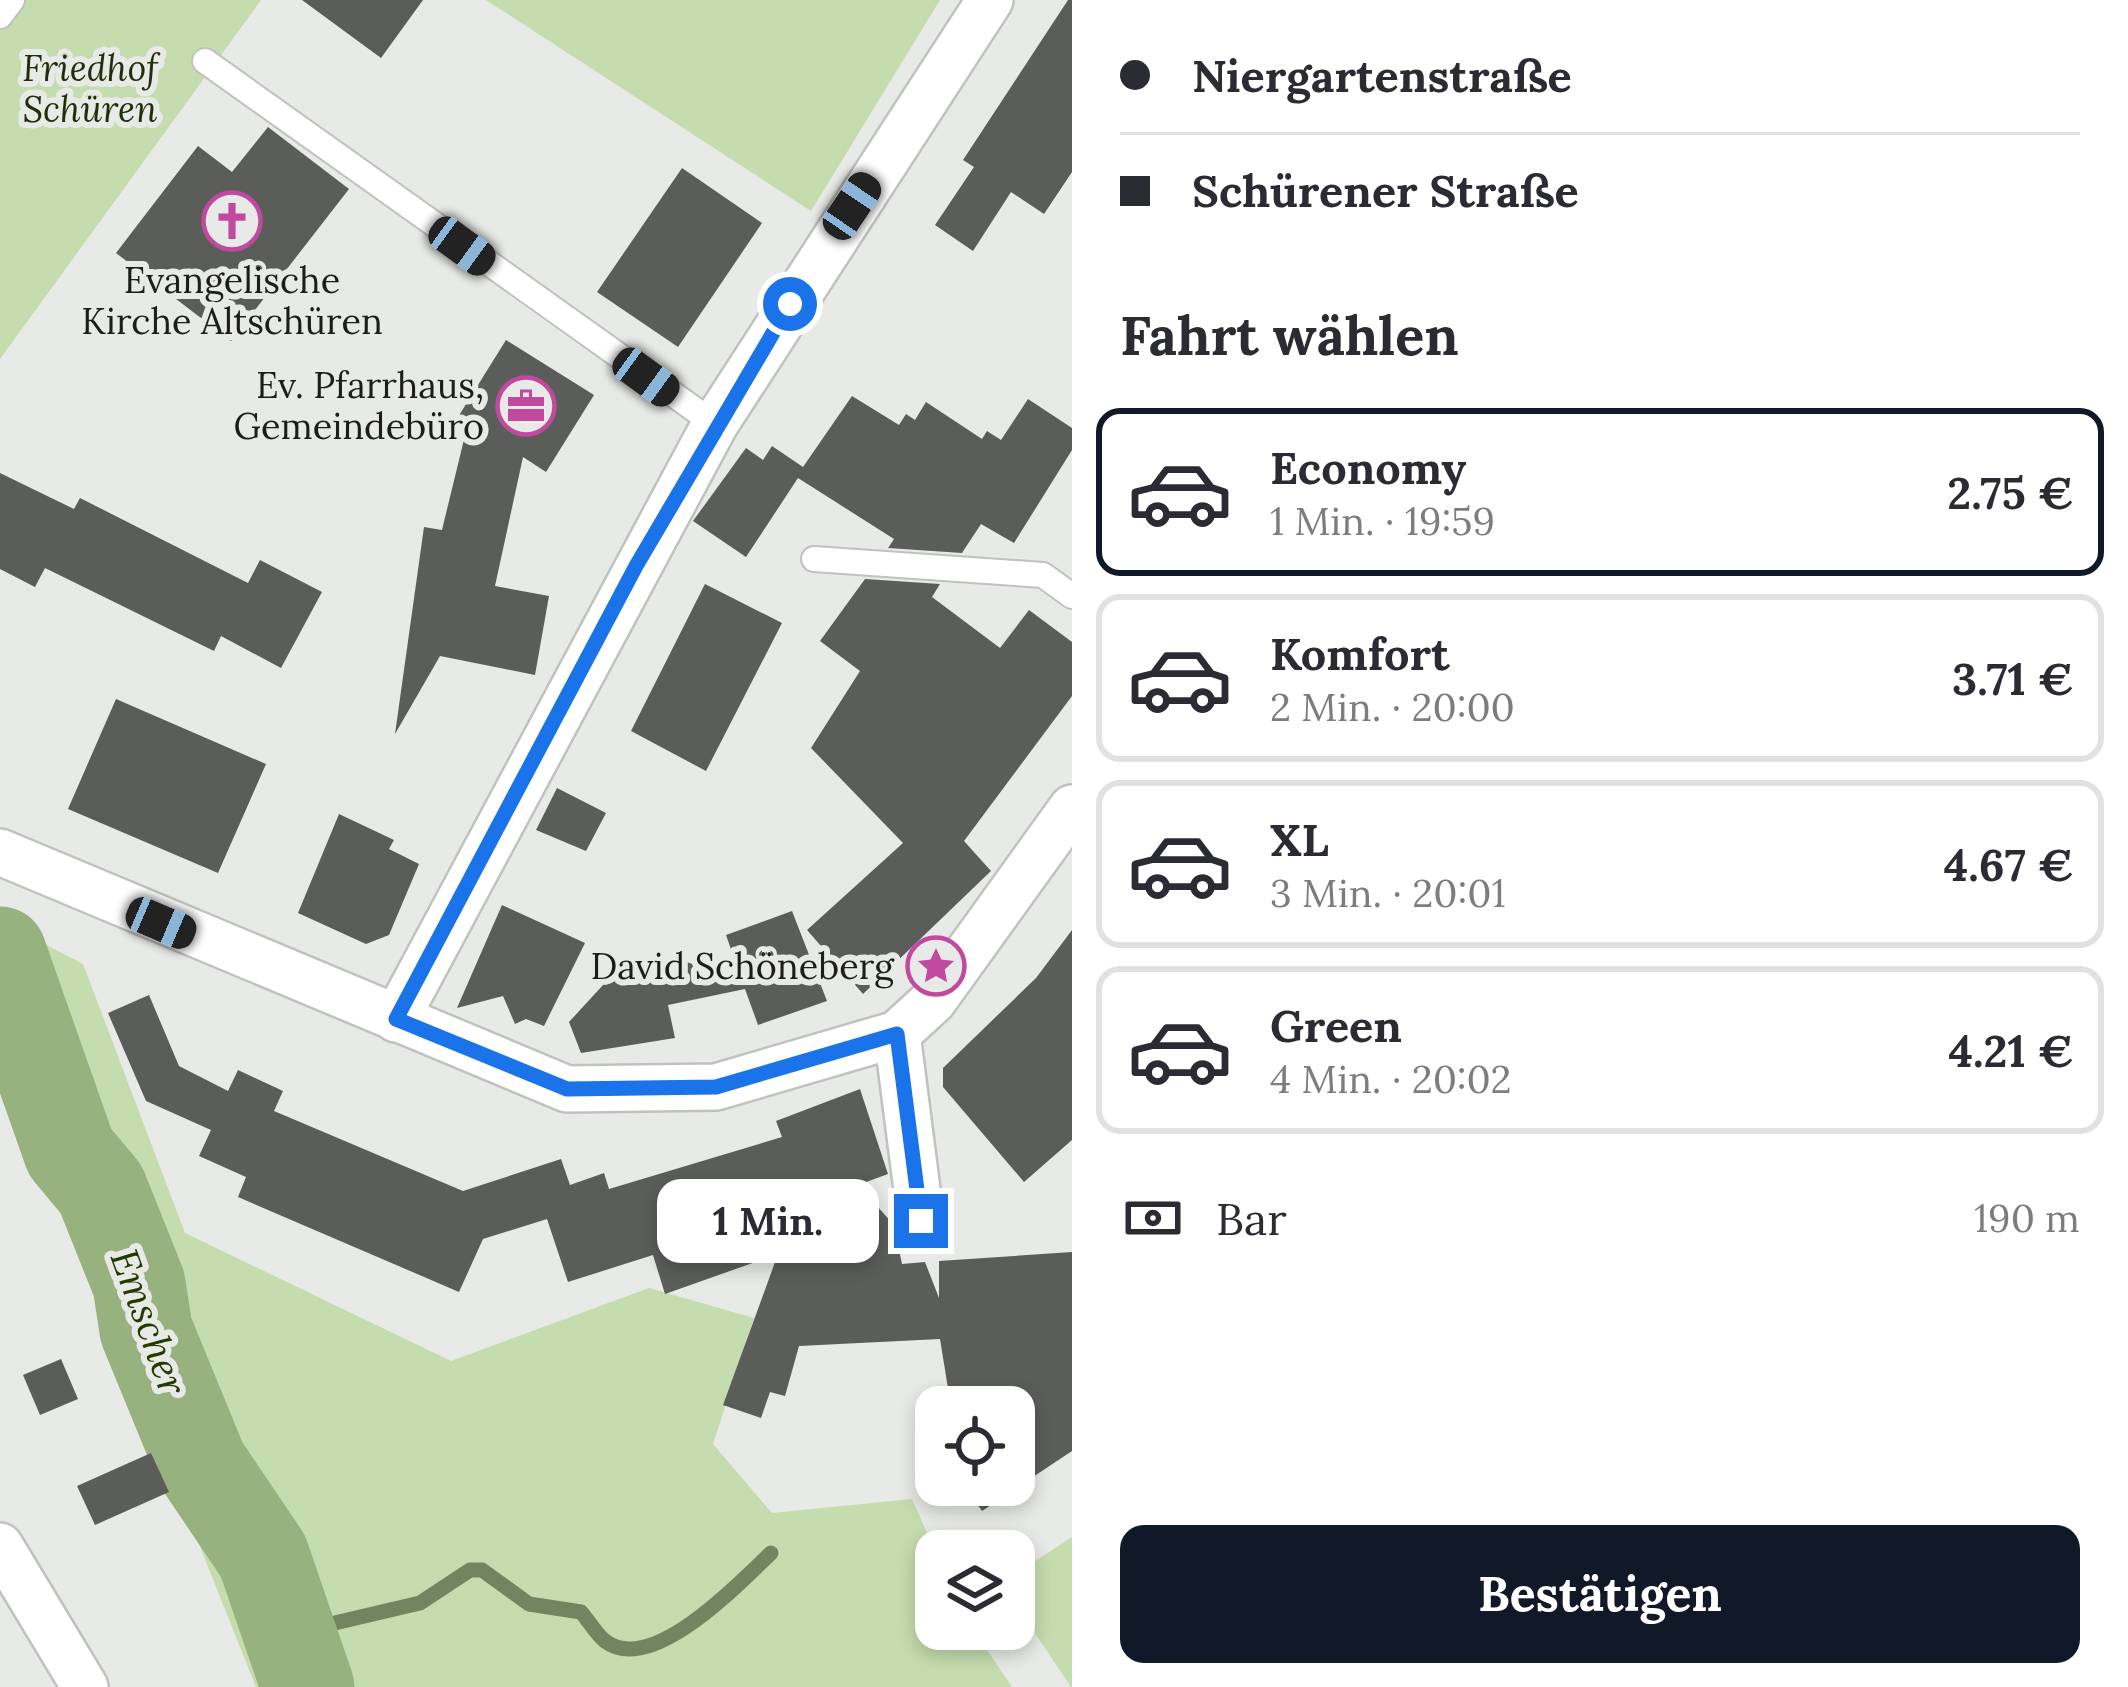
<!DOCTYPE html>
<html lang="de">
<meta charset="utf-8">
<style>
body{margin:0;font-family:Lora,serif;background:#f7f7f7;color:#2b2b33;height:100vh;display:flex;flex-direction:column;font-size:45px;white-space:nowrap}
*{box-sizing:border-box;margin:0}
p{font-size:39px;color:#7c7c81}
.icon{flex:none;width:66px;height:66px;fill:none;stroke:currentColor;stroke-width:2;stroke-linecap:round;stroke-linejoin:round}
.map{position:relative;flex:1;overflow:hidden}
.drawer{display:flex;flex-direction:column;background:#fff;width:1056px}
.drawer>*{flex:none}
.top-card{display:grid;align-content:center;height:264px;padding:0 48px;background:#fff}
.tools{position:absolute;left:915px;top:1386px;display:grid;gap:24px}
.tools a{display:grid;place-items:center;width:120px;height:120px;border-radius:24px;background:#fff;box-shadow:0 6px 18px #0003;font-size:60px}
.end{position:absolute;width:54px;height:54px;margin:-27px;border:15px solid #1a73e8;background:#fff;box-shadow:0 0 0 6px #fff}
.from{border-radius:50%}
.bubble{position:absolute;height:84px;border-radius:24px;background:#fff;box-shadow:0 6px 18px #0003;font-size:39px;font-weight:800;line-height:84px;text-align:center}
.car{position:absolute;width:36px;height:72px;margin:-36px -18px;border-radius:15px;box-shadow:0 0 9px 3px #0007;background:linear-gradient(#222 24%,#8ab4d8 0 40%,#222 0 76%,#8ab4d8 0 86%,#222 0)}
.top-card b{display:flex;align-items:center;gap:42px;height:114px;font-size:45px}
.top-card b+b{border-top:3px solid #e1e1e2}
.top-card i{width:30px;height:30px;background:#2b2b33}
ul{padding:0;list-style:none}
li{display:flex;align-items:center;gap:36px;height:168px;margin:0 24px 18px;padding:0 24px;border:6px solid #e1e1e2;border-radius:24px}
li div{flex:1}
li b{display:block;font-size:45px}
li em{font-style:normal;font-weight:800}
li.on{border-color:#111827}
li>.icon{width:108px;height:108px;stroke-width:1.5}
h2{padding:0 48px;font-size:54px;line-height:144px}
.pay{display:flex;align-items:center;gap:30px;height:132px;padding:0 48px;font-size:45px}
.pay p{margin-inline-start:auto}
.cta{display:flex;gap:24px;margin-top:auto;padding:24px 48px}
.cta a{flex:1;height:138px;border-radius:24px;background:#111827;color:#fff;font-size:48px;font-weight:800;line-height:138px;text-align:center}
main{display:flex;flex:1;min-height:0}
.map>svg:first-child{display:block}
</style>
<main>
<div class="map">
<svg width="1072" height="1687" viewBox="0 0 1072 1687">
<rect width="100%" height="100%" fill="#e8eae7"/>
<!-- green -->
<path fill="#c4dcae" d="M 0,0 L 261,0 L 0,359 Z
M 486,0 L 940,0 L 811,211 Z
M 0,921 L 83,964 L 185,1233 L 451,1361 L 649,1288 L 754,1318 L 713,1444 L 772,1513 L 912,1499 L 936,1553 L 936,1629 L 973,1629 L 1012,1687 L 256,1687 L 93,1279 L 0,1081 Z
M 1072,1537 L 1072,1687 L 1071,1687 L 1014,1602 L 1014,1575 Z"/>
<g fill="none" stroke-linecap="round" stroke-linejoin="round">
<!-- stream -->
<path stroke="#728561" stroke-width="15" d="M 292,1633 L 420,1603 L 470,1570 L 482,1570 L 529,1604 L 581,1612 C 589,1621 596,1634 605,1641 C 652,1677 741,1581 771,1553"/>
<!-- river -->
<path stroke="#97b17f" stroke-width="93" d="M 0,953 L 70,1152 L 101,1189 L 139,1284 L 146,1330 L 201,1464 L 263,1556 L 308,1687"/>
</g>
<!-- building -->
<path fill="#5b5d5a" d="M 302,0 L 423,0 L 381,58 Z
M 1068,0 L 1072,0 L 1072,172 L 1044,214 L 1011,192 L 973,251 L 935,225 L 974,167 L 963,160 Z
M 268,127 L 349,189 L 231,341 L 116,253 L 198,146 L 232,172 Z
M 682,168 L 762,223 L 678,347 L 597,292 Z
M 506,340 L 594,395 L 546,472 L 523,457 L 495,586 L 549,596 L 535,675 L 440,656 L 395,734 L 424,527 L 442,530 L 468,423 L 458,417 Z
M 852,396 L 899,425 L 906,414 L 915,420 L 926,402 L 982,439 L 987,431 L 1001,440 L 1028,399 L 1072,428 L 1072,450 L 1014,543 L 981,524 L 962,553 L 888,548 L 894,539 L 798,478 L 746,557 L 693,521 L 746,448 L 763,460 L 772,446 L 803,467 Z
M 0,473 L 74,509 L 80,498 L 248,583 L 260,560 L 322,592 L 281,668 L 221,636 L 214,651 L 45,568 L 35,587 L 0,569 Z
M 865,579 L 940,584 L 932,597 L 1000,648 L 1029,610 L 1072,642 L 1072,696 L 964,841 L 991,871 L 863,994 L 807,930 L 903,843 L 811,748 L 860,671 L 820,641 Z
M 705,584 L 782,623 L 706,771 L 631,731 Z
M 116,699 L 266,764 L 218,873 L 68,809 Z
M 557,788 L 606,813 L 586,851 L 536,830 Z
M 339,814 L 394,840 L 389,849 L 419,864 L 389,935 L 366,944 L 298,913 Z
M 502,905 L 585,943 L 544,1026 L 526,1019 L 515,1024 L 503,996 L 457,1008 Z
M 792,911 L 827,1001 L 758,1025 L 745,989 L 668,1005 L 675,1038 L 581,1053 L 569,1022 L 626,960 L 636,964 L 672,957 L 742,981 L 726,935 Z
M 1072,930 L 1072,1140 L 1024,1182 L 943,1087 L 943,1068 L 1036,978 Z
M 149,995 L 179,1066 L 228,1091 L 238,1070 L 283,1091 L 274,1111 L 463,1191 L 561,1159 L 570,1185 L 604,1173 L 609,1189 L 782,1137 L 776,1121 L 860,1089 L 888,1174 L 858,1185 L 894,1225 L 902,1264 L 925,1262 L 939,1298 L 939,1261 L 1072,1252 L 1072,1451 L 982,1511 L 964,1485 L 1014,1485 L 1014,1407 L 951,1407 L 940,1339 L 799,1346 L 785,1396 L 770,1392 L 761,1418 L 723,1405 L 778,1254 L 665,1294 L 653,1255 L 568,1282 L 547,1219 L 483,1239 L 459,1292 L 238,1197 L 246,1177 L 199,1156 L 211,1130 L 146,1101 L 108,1013 Z
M 61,1359 L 78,1399 L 40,1415 L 23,1375 Z
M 151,1453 L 169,1492 L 95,1525 L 77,1486 Z"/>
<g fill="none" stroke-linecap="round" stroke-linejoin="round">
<defs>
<path id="lane" d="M 0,16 L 12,0
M 205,61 L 715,424
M 814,559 L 1043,575 L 1072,596"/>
<path id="street" d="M 0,852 L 567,1089 L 716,1087 L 897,1034 L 933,1001 L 1072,808
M 396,1019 L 715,424 L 990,0
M 897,1034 L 921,1221
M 0,1546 L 85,1687"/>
</defs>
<!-- lane casing -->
<use href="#lane" stroke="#c0c2bf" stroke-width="28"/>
<!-- street casing -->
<use href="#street" stroke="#c0c2bf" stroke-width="50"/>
<!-- lane -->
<use href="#lane" stroke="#fff" stroke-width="24"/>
<!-- street -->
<use href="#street" stroke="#fff" stroke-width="45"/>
</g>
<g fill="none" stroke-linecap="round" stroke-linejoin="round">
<!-- route -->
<path stroke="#1a73e8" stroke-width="15" d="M 790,304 L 636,566 L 396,1019 L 567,1089 L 716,1087 L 897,1034 L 921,1221"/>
</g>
<!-- icons -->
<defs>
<symbol id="church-ring" viewBox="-11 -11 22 22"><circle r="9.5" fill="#e8eae7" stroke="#c14a9f" stroke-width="1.5"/><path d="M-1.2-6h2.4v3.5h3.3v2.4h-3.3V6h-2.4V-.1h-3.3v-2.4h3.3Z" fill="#c14a9f"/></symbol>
<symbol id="office-ring" viewBox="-11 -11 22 22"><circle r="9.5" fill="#e8eae7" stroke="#c14a9f" stroke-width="1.5"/><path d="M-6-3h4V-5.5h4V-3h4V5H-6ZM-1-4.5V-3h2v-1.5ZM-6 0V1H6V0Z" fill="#c14a9f"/></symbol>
<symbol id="sight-ring" viewBox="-11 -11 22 22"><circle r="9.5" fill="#e8eae7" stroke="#c14a9f" stroke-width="1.5"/><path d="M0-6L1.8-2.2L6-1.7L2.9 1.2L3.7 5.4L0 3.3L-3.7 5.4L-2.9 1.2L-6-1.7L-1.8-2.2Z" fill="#c14a9f"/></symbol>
</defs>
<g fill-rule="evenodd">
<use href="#church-ring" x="199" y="188" width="66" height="66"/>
<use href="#office-ring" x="493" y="373" width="66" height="66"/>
<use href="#sight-ring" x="903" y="933" width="66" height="66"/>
</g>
<g text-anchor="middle" stroke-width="12" stroke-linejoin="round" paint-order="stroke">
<!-- park labels -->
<g font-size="36" font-style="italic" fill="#1e2f09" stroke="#e8eae7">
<text x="90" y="81">Friedhof<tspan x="90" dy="41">Schüren</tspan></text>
</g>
<!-- poi labels -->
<g font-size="36" fill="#1c1d1c" stroke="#e8eae7" text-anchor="end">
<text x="232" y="293" text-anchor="middle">Evangelische<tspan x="232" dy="41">Kirche Altschüren</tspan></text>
<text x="484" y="398">Ev. Pfarrhaus,<tspan x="484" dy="41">Gemeindebüro</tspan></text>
<text x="894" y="979">David Schöneberg</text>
</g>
<!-- water labels -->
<g font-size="39" font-style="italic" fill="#233a01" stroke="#e8eae7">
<text transform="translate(149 1322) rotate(70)" y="14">Emscher</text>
</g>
</g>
</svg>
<div class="tools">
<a><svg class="icon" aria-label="locate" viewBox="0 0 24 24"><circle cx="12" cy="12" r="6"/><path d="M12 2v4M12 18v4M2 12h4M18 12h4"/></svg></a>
<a><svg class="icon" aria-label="layers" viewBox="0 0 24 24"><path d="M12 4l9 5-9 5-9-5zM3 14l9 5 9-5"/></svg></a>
</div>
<i class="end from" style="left:790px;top:304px"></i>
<i class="end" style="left:921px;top:1221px"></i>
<div class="bubble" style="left:657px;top:1179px;width:222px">1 Min.</div>
<i class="car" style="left:852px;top:206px;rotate:34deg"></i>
<i class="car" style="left:462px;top:246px;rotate:126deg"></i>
<i class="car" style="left:646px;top:377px;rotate:126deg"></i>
<i class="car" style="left:161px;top:923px;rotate:113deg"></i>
</div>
<section class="drawer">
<div class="top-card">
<b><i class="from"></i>Niergartenstraße</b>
<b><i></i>Schürener Straße</b>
</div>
<h2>Fahrt wählen</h2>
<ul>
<li class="on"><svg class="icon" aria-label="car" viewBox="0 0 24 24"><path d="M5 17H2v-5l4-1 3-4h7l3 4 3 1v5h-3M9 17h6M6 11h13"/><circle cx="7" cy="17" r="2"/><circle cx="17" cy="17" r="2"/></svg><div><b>Economy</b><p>1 Min. · 19:59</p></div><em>2.75 €</em></li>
<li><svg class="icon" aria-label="car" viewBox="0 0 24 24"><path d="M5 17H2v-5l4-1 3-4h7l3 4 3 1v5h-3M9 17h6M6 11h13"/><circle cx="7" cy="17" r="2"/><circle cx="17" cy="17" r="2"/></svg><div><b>Komfort</b><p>2 Min. · 20:00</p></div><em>3.71 €</em></li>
<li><svg class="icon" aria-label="car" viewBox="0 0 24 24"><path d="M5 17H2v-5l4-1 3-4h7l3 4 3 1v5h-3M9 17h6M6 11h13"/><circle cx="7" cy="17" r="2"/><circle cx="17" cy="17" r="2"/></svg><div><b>XL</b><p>3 Min. · 20:01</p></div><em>4.67 €</em></li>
<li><svg class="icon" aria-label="car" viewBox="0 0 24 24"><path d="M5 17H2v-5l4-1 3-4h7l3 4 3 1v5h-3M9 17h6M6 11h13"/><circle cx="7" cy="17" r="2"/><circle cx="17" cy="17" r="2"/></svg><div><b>Green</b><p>4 Min. · 20:02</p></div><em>4.21 €</em></li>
</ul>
<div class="pay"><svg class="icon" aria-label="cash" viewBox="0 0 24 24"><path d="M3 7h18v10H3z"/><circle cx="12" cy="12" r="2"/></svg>Bar<p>190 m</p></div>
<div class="cta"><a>Bestätigen</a></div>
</section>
</main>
